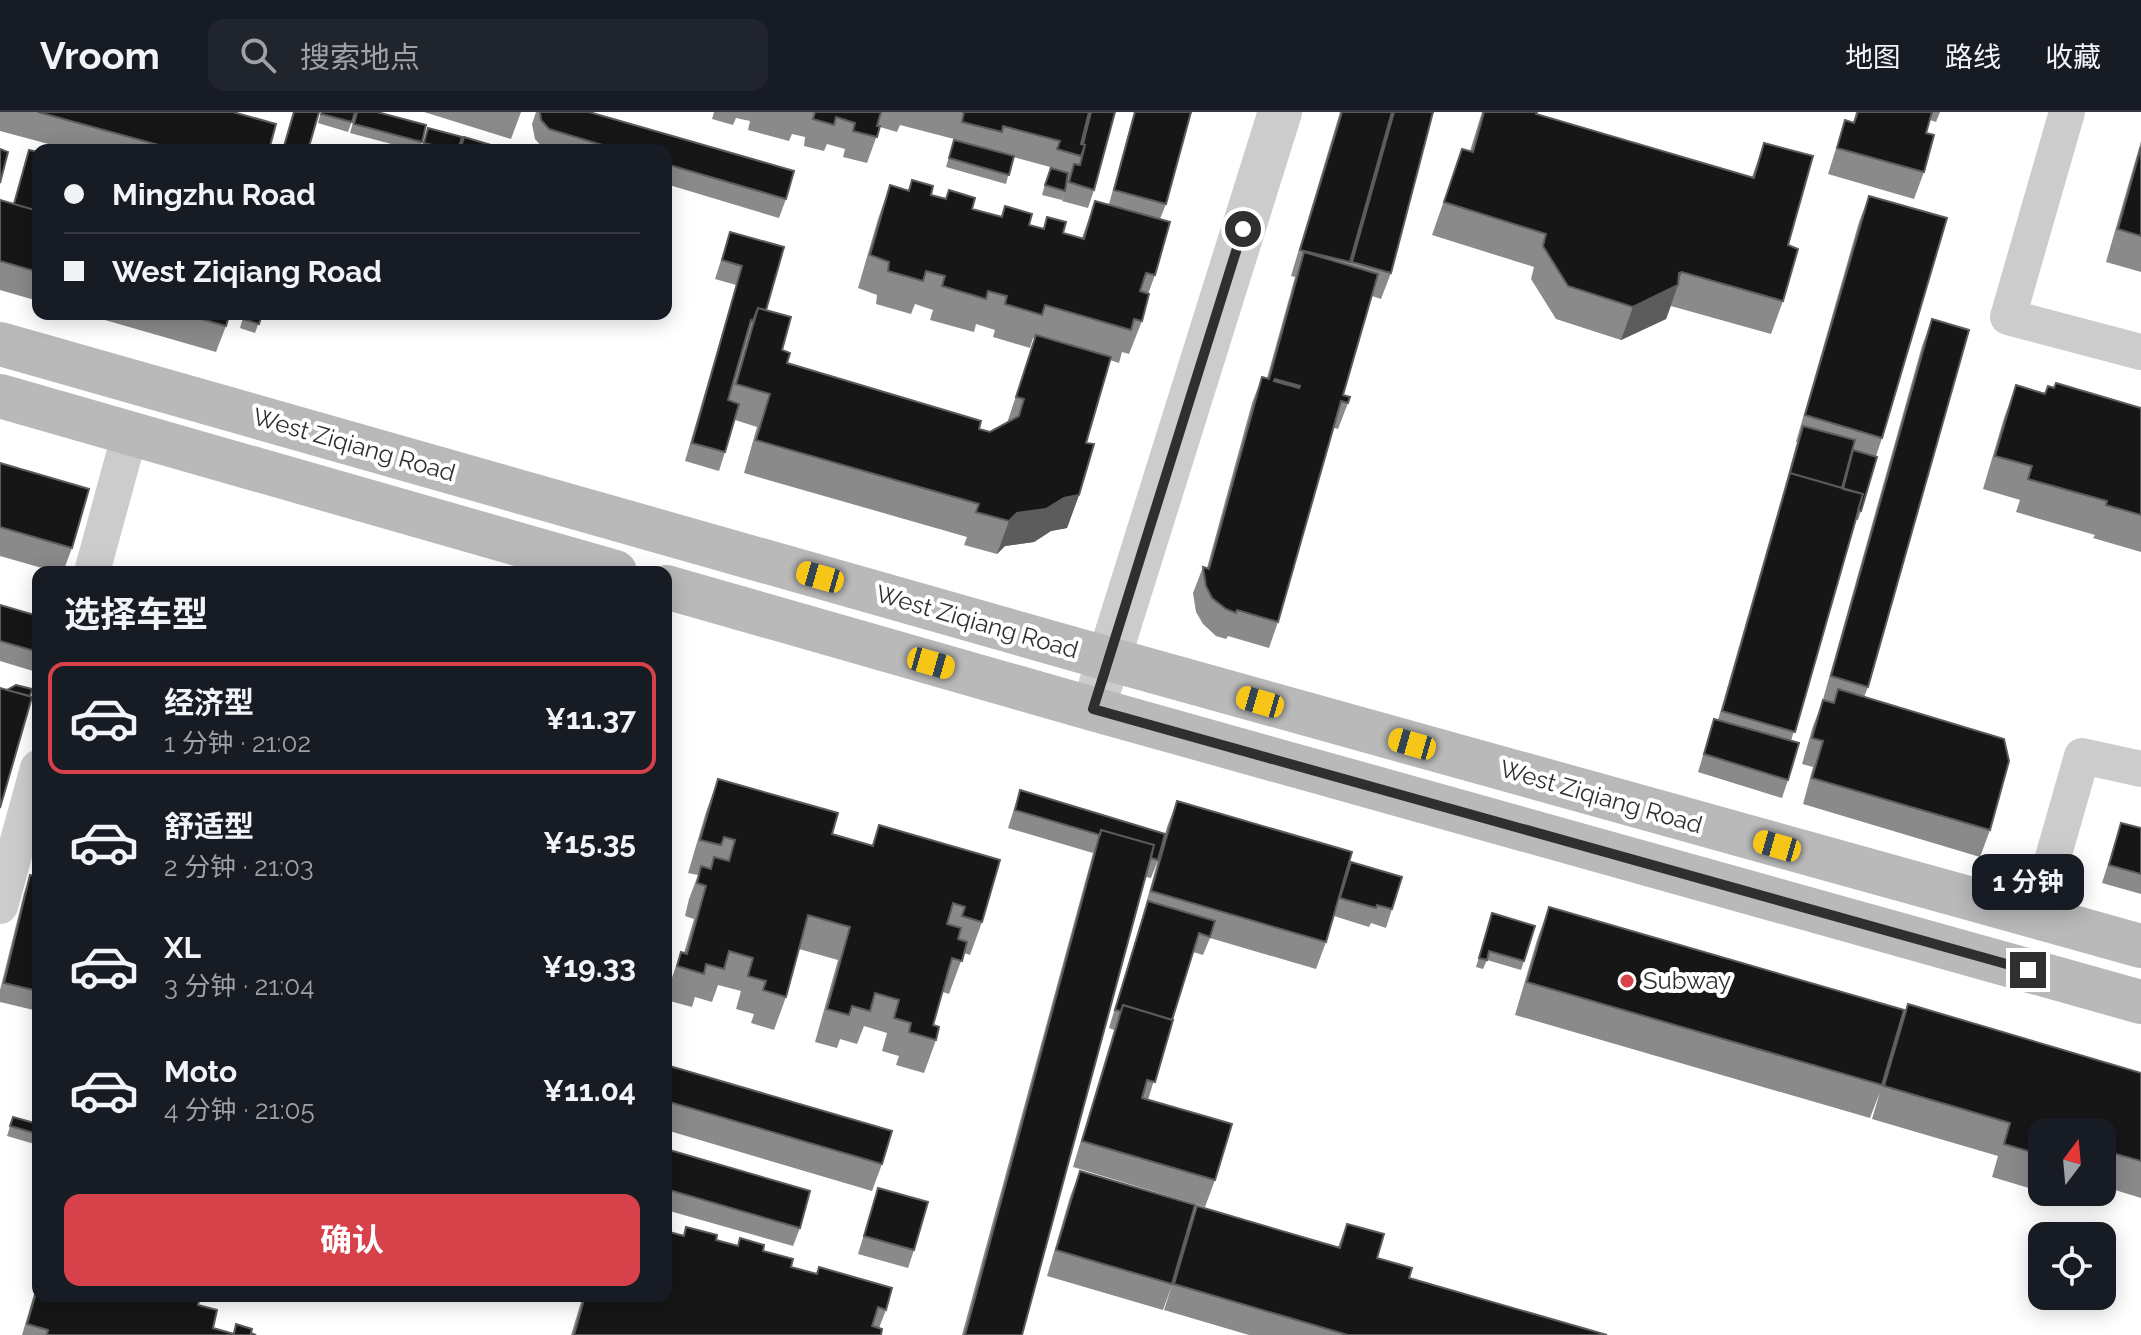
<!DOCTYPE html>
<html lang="zh">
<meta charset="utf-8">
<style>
body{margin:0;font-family:Raleway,"Noto Sans SC",sans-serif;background:#20242c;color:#f1f3f6;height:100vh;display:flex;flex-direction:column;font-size:30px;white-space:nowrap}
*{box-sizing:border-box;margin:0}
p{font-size:26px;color:#9ea1a6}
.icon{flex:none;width:44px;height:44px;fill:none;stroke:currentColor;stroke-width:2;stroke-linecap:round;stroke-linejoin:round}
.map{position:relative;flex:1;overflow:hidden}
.details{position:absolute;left:32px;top:454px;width:640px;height:736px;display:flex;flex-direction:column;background:#171b24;border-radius:16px;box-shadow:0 4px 20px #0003}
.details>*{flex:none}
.guide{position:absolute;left:32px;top:32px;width:640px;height:176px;border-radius:16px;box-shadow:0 4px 20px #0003;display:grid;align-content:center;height:176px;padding:0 32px;background:#171b24}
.needle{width:52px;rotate:16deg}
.tools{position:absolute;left:2028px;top:1006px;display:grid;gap:16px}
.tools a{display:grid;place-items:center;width:88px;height:88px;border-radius:16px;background:#171b24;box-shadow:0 4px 20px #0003;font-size:40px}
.end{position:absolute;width:36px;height:36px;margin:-18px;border:10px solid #2f2f2f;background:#fff;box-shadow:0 0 0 4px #fff}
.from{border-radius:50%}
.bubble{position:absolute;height:56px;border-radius:16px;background:#171b24;box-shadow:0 4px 20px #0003;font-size:26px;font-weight:700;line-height:56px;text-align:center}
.car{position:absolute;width:24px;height:48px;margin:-24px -12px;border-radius:10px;box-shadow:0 0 6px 2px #0007;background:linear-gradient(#f5c518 24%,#345 0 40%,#f5c518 0 76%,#345 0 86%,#f5c518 0)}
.guide b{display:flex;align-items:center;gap:28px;height:76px;font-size:30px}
.guide b+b{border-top:2px solid #363941}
.guide i{width:20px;height:20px;background:#f1f3f6}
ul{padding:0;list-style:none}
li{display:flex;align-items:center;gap:24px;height:112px;margin:0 16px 12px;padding:0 16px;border:4px solid transparent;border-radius:16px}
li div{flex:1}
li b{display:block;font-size:30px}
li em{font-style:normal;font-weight:700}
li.on{border-color:#d74149}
li>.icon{width:72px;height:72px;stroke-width:1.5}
h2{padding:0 32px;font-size:36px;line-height:96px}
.action{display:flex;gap:16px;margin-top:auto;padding:16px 32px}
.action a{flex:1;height:92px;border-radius:16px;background:#d74149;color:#fff;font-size:32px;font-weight:700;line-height:92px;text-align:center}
header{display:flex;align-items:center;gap:48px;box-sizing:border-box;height:112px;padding:0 40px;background:#171b24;border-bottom:2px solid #363941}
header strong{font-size:38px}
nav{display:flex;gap:44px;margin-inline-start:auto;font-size:28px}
.search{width:560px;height:72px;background:#20242c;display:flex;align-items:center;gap:20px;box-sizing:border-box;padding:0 28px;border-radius:16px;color:#9ea1a6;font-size:30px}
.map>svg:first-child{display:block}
</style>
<header>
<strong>Vroom</strong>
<div class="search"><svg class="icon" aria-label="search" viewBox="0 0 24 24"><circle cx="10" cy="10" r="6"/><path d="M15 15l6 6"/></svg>搜索地点</div>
<nav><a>地图</a><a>路线</a><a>收藏</a></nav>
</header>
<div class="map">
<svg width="2141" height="1223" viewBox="0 0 2141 1223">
<rect width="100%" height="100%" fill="#fff"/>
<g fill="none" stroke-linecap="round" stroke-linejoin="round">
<!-- minor -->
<path stroke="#ccc" stroke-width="36" d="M 2067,0 L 2008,205 L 2141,240
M 92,460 L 130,321
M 0,794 L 38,656
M 2036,805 L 2082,644 L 2141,657"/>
<!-- tertiary -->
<path stroke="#ccc" stroke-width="44" d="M 1093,597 L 1280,0"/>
<!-- secondary -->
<path stroke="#b9b9b9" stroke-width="44" d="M 0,232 L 1109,547 L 2141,834
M 0,284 L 615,460
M 666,475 L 1093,597 L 2141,890"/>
</g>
<!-- wall -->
<path fill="#8a8a8a" d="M 0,0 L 233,0 L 269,38 L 71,38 L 0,19 Z
M 293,0 L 319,0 L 308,38 L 282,38 Z
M 321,0 L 355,0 L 348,20 L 318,11 Z
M 356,0 L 422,30 L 419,38 L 414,38 L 350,21 Z
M 424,0 L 521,0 L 511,27 Z
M 536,0 L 589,0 L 786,87 L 779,106 L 666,72 L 666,38 L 551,38 L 542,35 L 535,27 L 532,12 Z
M 714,0 L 1115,0 L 1094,78 L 1088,96 L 1062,89 L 1064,83 L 1062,88 L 1042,83 L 1050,55 L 1013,45 L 1006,72 L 946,55 L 954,27 L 900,13 L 897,20 L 880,15 L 867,51 L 843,45 L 845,37 L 827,32 L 824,39 L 804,34 L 805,25 L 792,22 L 789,29 L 748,18 L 750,9 L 736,6 L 733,13 L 712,7 Z
M 1134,0 L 1191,0 L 1166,92 L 1160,107 L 1155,163 L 1148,182 L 1142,209 L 1129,242 L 1122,240 L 1119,251 L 1110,248 L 1086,331 L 1079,383 L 1067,416 L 1051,419 L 1034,430 L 1005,434 L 997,442 L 964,433 L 967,425 L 744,361 L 757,315 L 735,308 L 719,359 L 685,349 L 736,173 L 715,167 L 730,120 L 766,198 L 787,251 L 990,320 L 1007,311 L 1035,227 L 1033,226 L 1030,236 L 993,225 L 995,218 L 976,212 L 974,220 L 930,208 L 933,198 L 915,192 L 911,202 L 876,192 L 877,183 L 858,176 L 878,107 L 890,73 L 908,79 L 912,68 L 931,83 L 946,87 L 949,78 L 972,97 L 1001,105 L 1005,94 L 1029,113 L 1043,117 L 1047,105 L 1063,121 L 1082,126 L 1095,89 L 1109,92 Z
M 1340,0 L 1433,0 L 1391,161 L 1381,187 L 1372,184 L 1343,283 L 1348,291 L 1338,317 L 1334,316 L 1278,510 L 1269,536 L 1228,524 L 1226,527 L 1216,524 L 1203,512 L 1196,500 L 1193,481 L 1203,455 L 1207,456 L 1252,291 L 1262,265 L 1267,266 L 1295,165 L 1291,164 Z
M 1482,0 L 1537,0 L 1536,2 L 1752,65 L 1764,31 L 1788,133 L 1783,189 L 1771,222 L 1671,194 L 1666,207 L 1621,228 L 1556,207 L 1531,167 L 1534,155 L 1432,123 L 1462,37 L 1470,39 Z
M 1856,0 L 1940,0 L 1936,10 L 1930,8 L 1926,21 L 1924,60 L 1914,87 L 1828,62 L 1845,8 L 1853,11 Z
M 428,16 L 458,38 L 421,38 Z
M 2141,29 L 2141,160 L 2106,150 Z
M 29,38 L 38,40 L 38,189 L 0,178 L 0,88 L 13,92 Z
M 1869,84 L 1882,326 L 1876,344 L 1861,399 L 1858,408 L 1855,408 L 1791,629 L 1788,668 L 1782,686 L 1698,660 L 1714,607 L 1718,608 L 1783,381 L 1797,330 L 1796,330 L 1859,110 Z
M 84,202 L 226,202 L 226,214 L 216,240 Z
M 244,202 L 262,202 L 255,221 L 240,216 Z
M 1932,207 L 1868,575 L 1864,585 L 1990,718 L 1980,745 L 1803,692 L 1813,655 L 1802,652 L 1813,614 L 1822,591 L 1922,234 Z
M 2016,273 L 2045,281 L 2141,296 L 2141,440 L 2093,426 L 2095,423 L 2016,400 L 2020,388 L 1983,377 L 2004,306 Z
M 0,351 L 72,436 L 63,460 L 56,460 L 0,444 Z
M 0,493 L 38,504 L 38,544 L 33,559 L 0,549 Z
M 718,667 L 832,722 L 872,733 L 879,713 L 982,810 L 970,843 L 964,841 L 949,882 L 943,880 L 933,913 L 936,928 L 924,961 L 896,953 L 899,944 L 882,939 L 887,921 L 864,914 L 857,932 L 840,927 L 837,936 L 815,930 L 838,848 L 799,837 L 786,885 L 774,918 L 751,911 L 754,902 L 736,897 L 741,879 L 718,873 L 712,890 L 695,885 L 692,895 L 666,888 L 669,874 L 681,840 L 684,841 L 694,807 L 685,804 L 689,787 L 698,763 L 688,761 L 706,700 Z
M 1020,678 L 1158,748 L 1151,766 L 1146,765 L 1022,1223 L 962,1223 L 1093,741 L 1008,716 Z
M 1177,689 L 1326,830 L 1316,857 L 1210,826 L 1203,843 L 1193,840 L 1148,988 L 1215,1068 L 1205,1095 L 1073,1055 L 1114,918 L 1109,916 L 1142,806 L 1167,715 Z
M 2121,711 L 2141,716 L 2141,782 L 2102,771 Z
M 1351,750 L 1392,797 L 1386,816 L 1371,811 L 1369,815 L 1334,804 Z
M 30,763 L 38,764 L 38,899 L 0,890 L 0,878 L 24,781 Z
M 1549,795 L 1899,917 L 1908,892 L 2141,961 L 2141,1086 L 2102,1074 L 2102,1020 L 2042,1020 L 2042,1080 L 1992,1065 L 1998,1044 L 1872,1007 L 1880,980 L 1870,1006 L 1515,903 L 1537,828 Z
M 1492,801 L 1524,849 L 1521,858 L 1487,848 L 1483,857 L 1476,855 Z
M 666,953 L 882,1052 L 872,1079 L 666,1018 Z
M 13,1005 L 38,1012 L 38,1033 L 7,1024 Z
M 666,1037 L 800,1116 L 793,1134 L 666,1098 Z
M 1080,1059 L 1188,1120 L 1197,1094 L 1338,1135 L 1347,1112 L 1377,1146 L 1409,1166 L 1607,1223 L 1249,1223 L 1164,1198 L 1172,1173 L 1163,1198 L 1047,1164 L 1070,1085 Z
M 878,1076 L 914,1138 L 908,1156 L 858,1142 Z
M 686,1115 L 716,1128 L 737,1134 L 763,1139 L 791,1155 L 886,1198 L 879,1216 L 881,1223 L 571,1223 L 581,1190 L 560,1184 L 666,1184 Z
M 38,1168 L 38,1184 L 198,1193 L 213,1216 L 233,1221 L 236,1212 L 251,1221 L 256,1223 L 22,1223 Z
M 458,1184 L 479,1184 L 477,1189 Z"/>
<!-- shaded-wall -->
<path fill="#5c5c5c" d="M 1682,160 L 1676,174 L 1678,173 L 1666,207 L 1621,228 L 1633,195 Z
M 1079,383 L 1067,416 L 1051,419 L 1034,430 L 1005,434 L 997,442 L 1009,409 L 1017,401 L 1064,386 Z"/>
<!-- building -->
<path fill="#161616" stroke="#5c5c5c" stroke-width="2" fill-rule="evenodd" d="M 38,0 L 233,0 L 276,12 L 269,38 L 177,38 Z
M 294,0 L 319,0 L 308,38 L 283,38 Z
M 322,0 L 355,0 L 352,10 L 321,2 Z
M 357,0 L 377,0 L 426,13 L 422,30 L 354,12 Z
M 540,0 L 589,0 L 794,59 L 786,87 L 666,52 L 666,38 L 619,38 L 549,17 L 541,8 Z
M 815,0 L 881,0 L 877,14 L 880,14 L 877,25 L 853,19 L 855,11 L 836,5 L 834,13 L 813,7 Z
M 962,0 L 1089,0 L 1081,32 L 1085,33 L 1081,44 L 1057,37 L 1060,29 L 1003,14 L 1002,20 L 962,10 L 964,0 Z
M 1091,0 L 1115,0 L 1094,78 L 1069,70 L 1074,52 L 1080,53 L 1085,33 L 1083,32 Z
M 1135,0 L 1191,0 L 1166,92 L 1114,78 Z
M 1342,0 L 1392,0 L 1350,150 L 1300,138 Z
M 1394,0 L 1433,0 L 1391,161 L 1352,150 Z
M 1484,0 L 1537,0 L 1536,2 L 1754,66 L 1764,31 L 1813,44 L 1788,133 L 1798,137 L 1783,189 L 1682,160 L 1679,161 L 1678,173 L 1633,195 L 1568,174 L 1543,134 L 1546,122 L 1444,90 L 1462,37 L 1473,40 Z
M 1858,0 L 1932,0 L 1926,21 L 1934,23 L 1924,60 L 1837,36 L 1845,8 L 1854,11 Z
M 428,16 L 462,25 L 458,38 L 452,38 L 424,31 Z
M 464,25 L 508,38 L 460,38 Z
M 954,28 L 1014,44 L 1009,63 L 949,46 Z
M 2141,35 L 2141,124 L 2118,117 Z
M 0,37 L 8,40 L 0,71 Z
M 29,38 L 38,40 L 38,99 L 14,92 Z
M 1051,56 L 1068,61 L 1065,79 L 1045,73 Z
M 912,68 L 933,74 L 931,83 L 946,87 L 949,78 L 975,86 L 972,97 L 1002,105 L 1005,94 L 1032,102 L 1029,113 L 1044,117 L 1047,105 L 1066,110 L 1063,121 L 1084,127 L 1095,89 L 1170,110 L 1155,163 L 1146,161 L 1140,179 L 1149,182 L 1142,209 L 1134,207 L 1131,218 L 1045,193 L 1042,203 L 1005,192 L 1007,184 L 988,179 L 986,187 L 942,174 L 945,164 L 926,159 L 923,169 L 888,159 L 889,150 L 870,143 L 890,73 L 909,79 Z
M 1869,84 L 1947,106 L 1882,326 L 1805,303 Z
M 0,88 L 38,99 L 38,160 L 0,149 Z
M 730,120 L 784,135 L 766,198 L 758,196 L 753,209 L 751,208 L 728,288 L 739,292 L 725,340 L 692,331 L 742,154 L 722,148 Z
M 1304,140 L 1378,162 L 1343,283 L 1350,285 L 1348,291 L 1341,289 L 1278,510 L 1237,498 L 1236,501 L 1226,497 L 1212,486 L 1206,474 L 1203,455 L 1209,457 L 1262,265 L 1269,267 ZM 1275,267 L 1300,274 L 1299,276 L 1274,269 Z
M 758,196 L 791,205 L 782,238 L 790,241 L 787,251 L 981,309 L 979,317 L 990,320 L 1019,304 L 1024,287 L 1016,285 L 1036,223 L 1111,245 L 1086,331 L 1094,332 L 1079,383 L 1064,386 L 1046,397 L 1017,401 L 1009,409 L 976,400 L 979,392 L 756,328 L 770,282 L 736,272 Z
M 184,202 L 226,202 L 229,204 L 226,214 Z
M 245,202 L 262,202 L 259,212 L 243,207 Z
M 1932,207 L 1969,218 L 1868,575 L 1831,564 Z
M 2056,271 L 2141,296 L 2141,403 L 2106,393 L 2107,389 L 2028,367 L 2032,354 L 1995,344 L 2016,273 L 2045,282 L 2048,274 L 2054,276 Z
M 1803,314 L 1855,328 L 1842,376 L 1790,361 L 1788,368 Z
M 1853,338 L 1877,345 L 1861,399 L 1858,398 L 1863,382 L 1843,377 Z
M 0,351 L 89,377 L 72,436 L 0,415 Z
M 1790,361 L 1863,382 L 1795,620 L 1722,599 Z
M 0,493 L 38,504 L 38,540 L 0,529 Z
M 16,573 L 32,577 L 30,584 L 7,578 Z
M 0,576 L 32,585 L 0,696 Z
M 1838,577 L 2004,627 L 2009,649 L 1990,718 L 1812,666 L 1823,629 L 1812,626 L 1823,588 L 1834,591 Z
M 1714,607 L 1799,631 L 1788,668 L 1704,642 Z
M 718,667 L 838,701 L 832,722 L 873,734 L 879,713 L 1000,748 L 982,810 L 962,804 L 965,795 L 953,791 L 947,812 L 961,816 L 958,827 L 967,830 L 962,849 L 952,846 L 933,913 L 939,915 L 936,928 L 909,920 L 911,911 L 894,906 L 899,888 L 875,881 L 870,899 L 852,894 L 849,903 L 827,897 L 850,815 L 808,803 L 786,885 L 763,878 L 766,869 L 748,864 L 753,846 L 729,839 L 724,857 L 706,852 L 704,862 L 677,854 L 681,840 L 687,842 L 706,774 L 697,771 L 701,754 L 711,757 L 714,745 L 729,749 L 735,728 L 724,725 L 721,733 L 700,728 Z
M 1020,678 L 1165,722 L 1158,748 L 1151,746 L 1154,733 L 1101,718 L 1100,723 L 1015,698 Z
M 1177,689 L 1352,740 L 1326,830 L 1151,779 Z
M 2121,711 L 2141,716 L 2141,762 L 2109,753 Z
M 1101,718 L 1154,733 L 1022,1223 L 965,1223 Z
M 1351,750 L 1402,765 L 1392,797 L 1377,793 L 1376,796 L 1340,786 Z
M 30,763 L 38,764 L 38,879 L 4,871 Z
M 1148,789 L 1215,809 L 1210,825 L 1199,821 L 1172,908 L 1123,893 L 1121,899 L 1115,898 Z
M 1549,795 L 1904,898 L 1882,973 L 1527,870 Z
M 1492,801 L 1535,814 L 1524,849 L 1489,839 L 1487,848 L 1479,846 Z
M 1908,892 L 2141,961 L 2141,1049 L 2102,1038 L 2102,1020 L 2042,1020 L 2042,1043 L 2004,1032 L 2010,1011 L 1884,974 Z
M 1123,893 L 1173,908 L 1155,970 L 1147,968 L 1142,986 L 1232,1012 L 1215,1068 L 1082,1029 Z
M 666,953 L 892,1019 L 882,1052 L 666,989 Z
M 13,1005 L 38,1012 L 38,1022 L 10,1014 Z
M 666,1037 L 810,1079 L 800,1116 L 666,1077 Z
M 1080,1059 L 1195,1093 L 1172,1172 L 1056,1138 Z
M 878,1076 L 928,1090 L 914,1138 L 864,1124 Z
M 1197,1094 L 1340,1136 L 1347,1112 L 1384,1122 L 1377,1146 L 1412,1156 L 1409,1166 L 1607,1223 L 1348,1223 L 1174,1172 Z
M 686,1115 L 717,1123 L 716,1128 L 738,1134 L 740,1126 L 764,1133 L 763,1139 L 793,1147 L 791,1155 L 817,1162 L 819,1155 L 892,1176 L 886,1198 L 878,1195 L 872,1214 L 882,1217 L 881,1223 L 574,1223 L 585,1184 L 666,1184 L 666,1119 L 684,1124 Z
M 38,1174 L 38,1184 L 200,1185 L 198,1193 L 217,1198 L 213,1216 L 234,1222 L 236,1212 L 252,1217 L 251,1221 L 256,1223 L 47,1223 L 48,1218 L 27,1212 Z"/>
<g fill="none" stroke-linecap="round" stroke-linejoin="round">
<!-- route -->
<path stroke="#2f2f2f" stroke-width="10" d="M 1243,117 L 1093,597 L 2028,858"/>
</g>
<!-- markers -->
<circle fill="#d74149" stroke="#fff" stroke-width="3" cx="1627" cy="869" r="8"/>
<g text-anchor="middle" stroke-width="8" stroke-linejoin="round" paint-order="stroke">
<!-- street labels -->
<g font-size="24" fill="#2f2f2f" stroke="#fff">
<text transform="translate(354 333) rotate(16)" y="8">West Ziqiang Road</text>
<text transform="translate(977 510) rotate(16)" y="8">West Ziqiang Road</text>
<text transform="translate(1601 685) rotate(16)" y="8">West Ziqiang Road</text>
</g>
<!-- poi labels -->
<g font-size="24" fill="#2f2f2f" stroke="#fff" text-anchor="start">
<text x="1643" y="877">Subway</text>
</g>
</g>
</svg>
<div class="tools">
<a><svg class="needle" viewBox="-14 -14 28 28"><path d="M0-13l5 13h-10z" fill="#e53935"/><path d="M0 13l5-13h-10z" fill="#9ea1a6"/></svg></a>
<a><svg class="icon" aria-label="locate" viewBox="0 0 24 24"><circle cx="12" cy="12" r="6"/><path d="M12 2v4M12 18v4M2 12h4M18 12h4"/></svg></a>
</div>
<i class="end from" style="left:1243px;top:117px"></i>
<i class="end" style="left:2028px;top:858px"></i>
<div class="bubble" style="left:1972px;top:742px;width:112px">1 分钟</div>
<i class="car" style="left:820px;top:465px;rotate:286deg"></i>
<i class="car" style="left:931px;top:551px;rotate:106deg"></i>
<i class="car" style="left:1260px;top:590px;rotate:286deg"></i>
<i class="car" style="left:1412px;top:632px;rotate:286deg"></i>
<i class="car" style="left:1777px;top:734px;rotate:286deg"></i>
<div class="guide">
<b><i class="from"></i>Mingzhu Road</b>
<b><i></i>West Ziqiang Road</b>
</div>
<section class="details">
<h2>选择车型</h2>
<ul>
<li class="on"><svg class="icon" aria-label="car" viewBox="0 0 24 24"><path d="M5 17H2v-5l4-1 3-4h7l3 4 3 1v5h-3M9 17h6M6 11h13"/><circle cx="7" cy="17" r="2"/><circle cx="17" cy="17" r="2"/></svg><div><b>经济型</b><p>1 分钟 · 21:02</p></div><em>¥11.37</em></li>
<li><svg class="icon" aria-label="car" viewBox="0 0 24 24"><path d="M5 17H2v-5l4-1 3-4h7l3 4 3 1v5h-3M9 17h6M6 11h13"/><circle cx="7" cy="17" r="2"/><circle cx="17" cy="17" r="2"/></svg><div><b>舒适型</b><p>2 分钟 · 21:03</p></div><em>¥15.35</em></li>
<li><svg class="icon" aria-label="car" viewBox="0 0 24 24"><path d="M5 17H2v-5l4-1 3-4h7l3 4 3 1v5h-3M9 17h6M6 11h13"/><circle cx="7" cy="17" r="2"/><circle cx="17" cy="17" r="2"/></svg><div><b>XL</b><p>3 分钟 · 21:04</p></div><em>¥19.33</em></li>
<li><svg class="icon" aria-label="car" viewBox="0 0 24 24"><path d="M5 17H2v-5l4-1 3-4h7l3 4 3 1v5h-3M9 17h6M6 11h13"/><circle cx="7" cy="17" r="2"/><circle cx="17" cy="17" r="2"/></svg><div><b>Moto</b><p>4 分钟 · 21:05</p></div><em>¥11.04</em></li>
</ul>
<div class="action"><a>确认</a></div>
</section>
</div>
